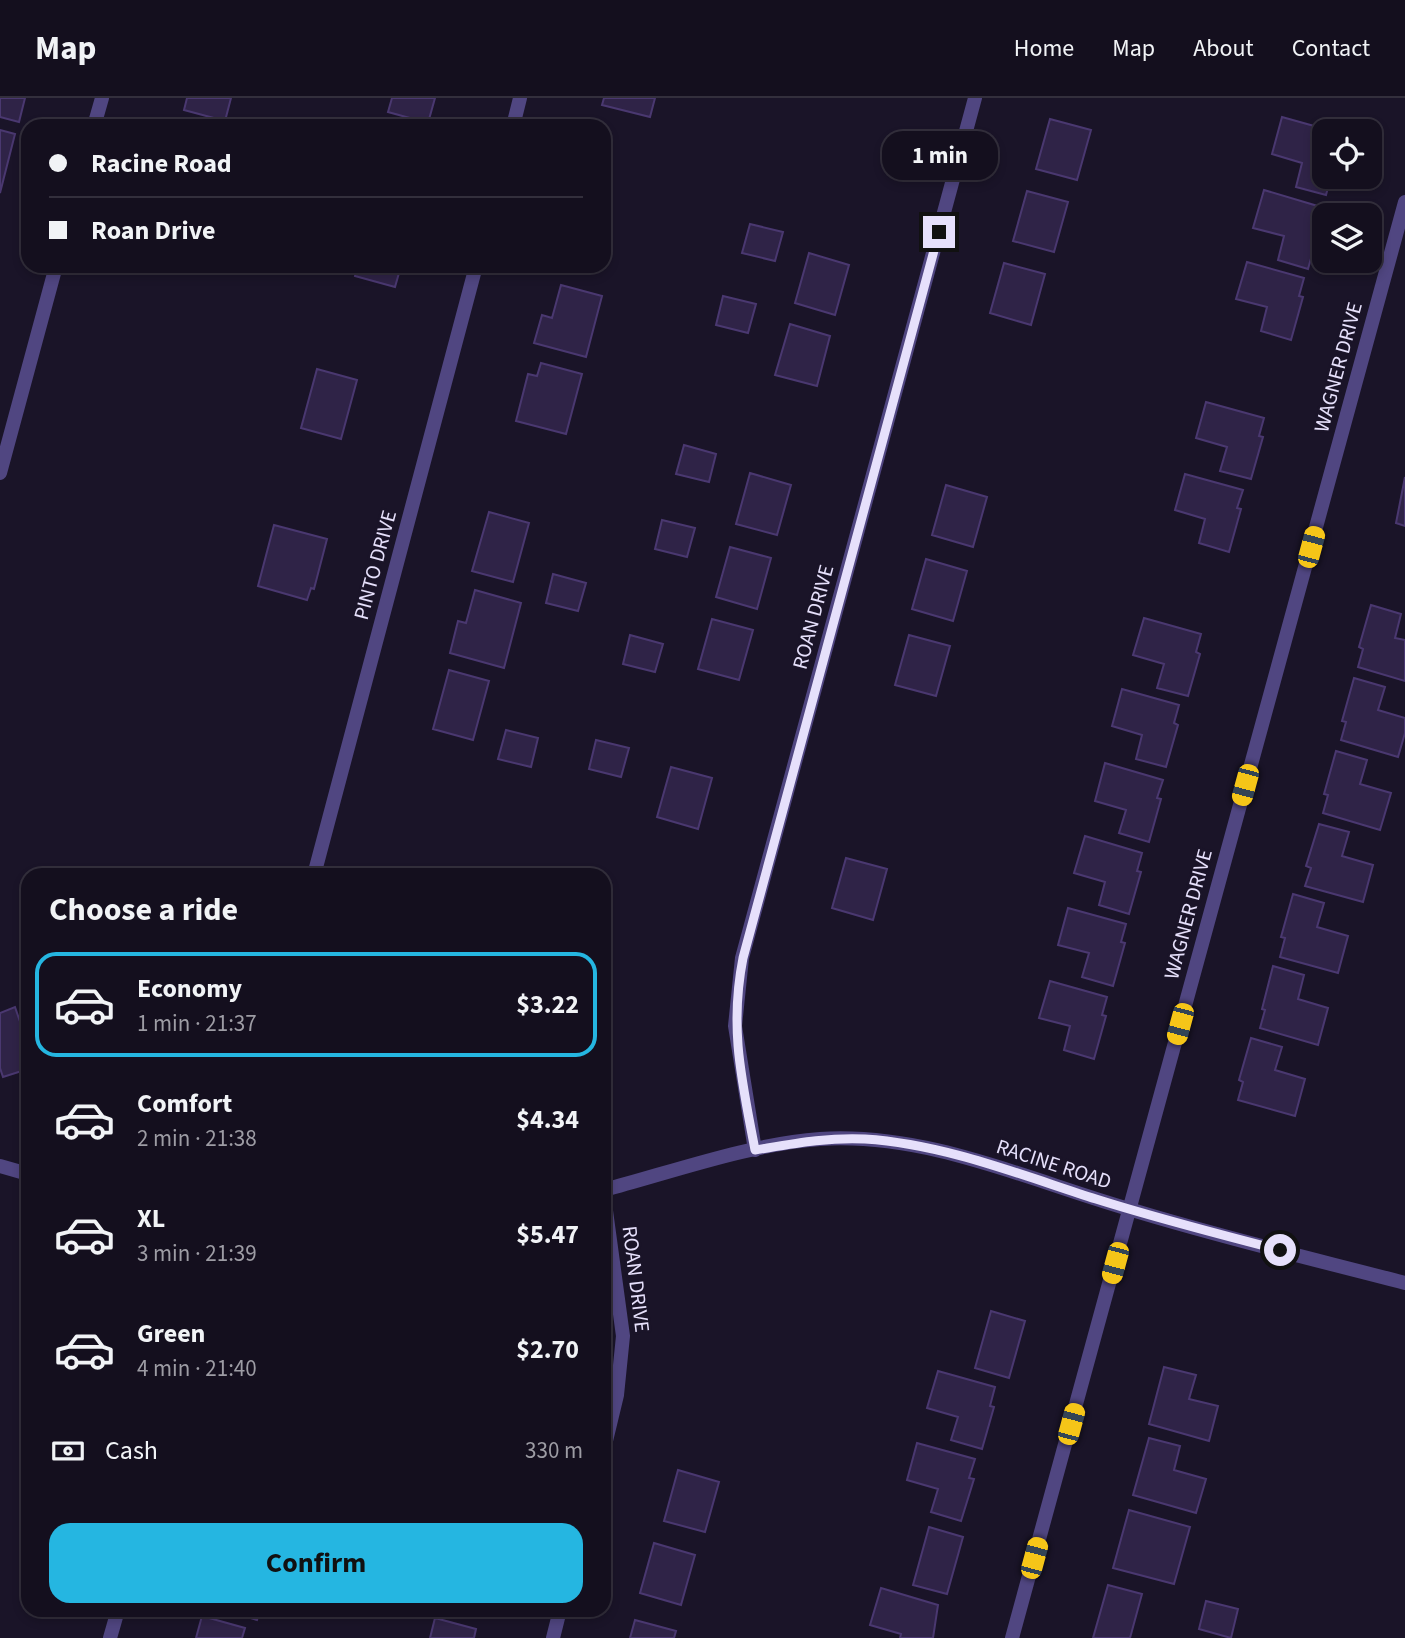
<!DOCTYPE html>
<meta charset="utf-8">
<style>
body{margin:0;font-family:"Source Sans 3",sans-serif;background:#1d1827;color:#f1f3f6;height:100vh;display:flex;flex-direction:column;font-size:26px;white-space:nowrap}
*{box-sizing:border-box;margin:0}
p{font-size:23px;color:#9d9ca4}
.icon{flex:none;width:38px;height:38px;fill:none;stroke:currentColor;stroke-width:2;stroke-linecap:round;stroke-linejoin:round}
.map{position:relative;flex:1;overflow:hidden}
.sheet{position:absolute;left:21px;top:770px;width:590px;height:749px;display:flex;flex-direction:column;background:#140f1e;border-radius:21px;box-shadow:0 4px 10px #0003,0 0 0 2px #332f3c}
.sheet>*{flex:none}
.hud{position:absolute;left:21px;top:21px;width:590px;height:154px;border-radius:21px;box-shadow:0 4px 10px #0003,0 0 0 2px #332f3c;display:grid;align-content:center;height:154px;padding:0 28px;background:#140f1e}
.tools{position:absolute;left:1312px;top:21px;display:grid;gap:14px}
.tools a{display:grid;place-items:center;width:70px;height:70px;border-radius:14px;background:#140f1e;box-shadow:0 4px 10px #0003,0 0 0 2px #332f3c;font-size:35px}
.end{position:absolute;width:32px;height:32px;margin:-16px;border:9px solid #e6e0fb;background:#111;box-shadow:0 0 0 4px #111}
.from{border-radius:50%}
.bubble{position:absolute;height:49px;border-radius:21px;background:#140f1e;box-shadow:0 4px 10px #0003,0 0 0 2px #332f3c;font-size:23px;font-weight:700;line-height:49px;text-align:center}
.car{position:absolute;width:21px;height:42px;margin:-21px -10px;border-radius:9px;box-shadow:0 0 5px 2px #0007;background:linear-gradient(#f5c518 24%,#345 0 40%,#f5c518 0 76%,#345 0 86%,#f5c518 0)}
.hud b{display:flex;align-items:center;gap:24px;height:66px;font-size:26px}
.hud b+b{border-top:2px solid #332f3c}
.hud i{width:18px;height:18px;background:#f1f3f6}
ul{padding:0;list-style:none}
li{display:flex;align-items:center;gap:21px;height:105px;margin:0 14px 10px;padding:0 14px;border:4px solid transparent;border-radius:21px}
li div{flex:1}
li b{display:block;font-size:26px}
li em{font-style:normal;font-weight:700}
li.on{border-color:#25b6e1}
li>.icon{width:63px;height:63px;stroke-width:1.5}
h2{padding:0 28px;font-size:32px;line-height:84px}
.pay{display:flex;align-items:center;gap:18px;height:77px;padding:0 28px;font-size:26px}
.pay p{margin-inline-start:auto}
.primary-button{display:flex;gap:14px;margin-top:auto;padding:14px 28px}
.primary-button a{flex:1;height:80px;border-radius:21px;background:#25b6e1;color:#111;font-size:28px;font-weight:700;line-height:80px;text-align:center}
header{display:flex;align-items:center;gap:42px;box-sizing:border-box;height:98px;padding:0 35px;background:#140f1e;border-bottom:2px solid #332f3c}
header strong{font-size:33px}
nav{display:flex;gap:38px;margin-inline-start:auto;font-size:24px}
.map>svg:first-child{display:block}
</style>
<header>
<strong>Map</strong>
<nav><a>Home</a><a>Map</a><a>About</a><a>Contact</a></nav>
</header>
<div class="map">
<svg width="1405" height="1540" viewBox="0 0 1405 1540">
<rect width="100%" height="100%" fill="#1a1428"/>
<!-- building -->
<path fill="#2f2347" stroke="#4a3870" stroke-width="2" d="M 0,0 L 25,0 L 19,24 L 0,19 Z
M 187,0 L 231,0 L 225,23 L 184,12 Z
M 392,0 L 435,0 L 428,25 L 388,14 Z
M 604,0 L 655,0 L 650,19 L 602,7 Z
M 1282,19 L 1332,33 L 1325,33 L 1325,79 L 1331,79 L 1326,97 L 1296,89 L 1302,65 L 1272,56 Z
M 1050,21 L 1091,32 L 1077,82 L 1036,71 Z
M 0,32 L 15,36 L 0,95 Z
M 1264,92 L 1321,109 L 1316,127 L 1320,128 L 1308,171 L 1278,162 L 1284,138 L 1253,130 Z
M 1027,93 L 1068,104 L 1054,154 L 1013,143 Z
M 750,126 L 783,134 L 775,163 L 742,155 Z
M 809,155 L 849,167 L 835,217 L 795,205 Z
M 1247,164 L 1304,180 L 1299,198 L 1303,199 L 1291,242 L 1261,233 L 1267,209 L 1236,201 Z
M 1004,165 L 1045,176 L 1031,227 L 990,215 Z
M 357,168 L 401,168 L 395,189 L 355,178 Z
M 561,187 L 602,198 L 586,259 L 534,245 L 542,217 L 552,220 Z
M 723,198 L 756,206 L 748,235 L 716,227 Z
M 790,226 L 830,238 L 817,288 L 775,277 Z
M 541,265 L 582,276 L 566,336 L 516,323 L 528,276 L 537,278 Z
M 317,271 L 357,282 L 341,341 L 301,330 Z
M 1206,304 L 1264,320 L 1259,338 L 1263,339 L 1251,381 L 1220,373 L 1227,349 L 1196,340 Z
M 684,347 L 716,356 L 709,384 L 676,376 Z
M 750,375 L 791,387 L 777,437 L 736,426 Z
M 1185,376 L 1243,392 L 1237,410 L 1241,411 L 1229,454 L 1199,445 L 1205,421 L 1175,412 Z
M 1405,379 L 1405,428 L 1396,425 Z
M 946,387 L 987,399 L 973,449 L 932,437 Z
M 489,414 L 529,425 L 513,484 L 472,473 Z
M 662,422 L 695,430 L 687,459 L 655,451 Z
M 274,427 L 327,441 L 314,491 L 311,490 L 307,502 L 258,488 Z
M 730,449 L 771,460 L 757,511 L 716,499 Z
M 926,461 L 967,473 L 953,523 L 912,511 Z
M 553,476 L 586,485 L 578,513 L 546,505 Z
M 475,492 L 521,505 L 504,570 L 450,555 L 458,523 L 466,525 Z
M 1371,507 L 1401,516 L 1395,540 L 1405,542 L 1405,583 L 1358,569 L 1363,551 L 1359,549 Z
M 1144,520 L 1201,536 L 1196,554 L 1200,556 L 1188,598 L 1157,590 L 1164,566 L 1133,557 Z
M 712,521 L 753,532 L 739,582 L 698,571 Z
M 630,537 L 663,546 L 655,574 L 623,566 Z
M 909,537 L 950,548 L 936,598 L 895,587 Z
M 449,572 L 489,583 L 473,642 L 433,631 Z
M 1354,580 L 1385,589 L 1378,612 L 1405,620 L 1405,635 L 1398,659 L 1341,642 L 1346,624 L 1342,623 Z
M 1122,591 L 1179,607 L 1174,625 L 1178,627 L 1166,669 L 1136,661 L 1142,637 L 1112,628 Z
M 506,632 L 538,640 L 531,669 L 498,661 Z
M 596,642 L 629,650 L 621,679 L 589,671 Z
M 1336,653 L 1367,662 L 1360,686 L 1391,695 L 1380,732 L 1323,715 L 1328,697 L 1324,696 Z
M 1105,665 L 1163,682 L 1157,700 L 1161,701 L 1149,744 L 1119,735 L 1126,712 L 1095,703 Z
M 671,669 L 712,680 L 698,731 L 657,719 Z
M 1319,726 L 1349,734 L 1342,758 L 1373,767 L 1363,804 L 1305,788 L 1311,770 L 1306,768 Z
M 1085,738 L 1142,755 L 1137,773 L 1141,774 L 1129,816 L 1099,807 L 1105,784 L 1074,775 Z
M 846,760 L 887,771 L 873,822 L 832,810 Z
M 1293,796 L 1324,805 L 1317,829 L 1348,838 L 1338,875 L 1280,859 L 1285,840 L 1281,839 Z
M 1068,810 L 1126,826 L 1121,844 L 1125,845 L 1113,888 L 1082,879 L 1089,855 L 1058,847 Z
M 1273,868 L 1304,877 L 1298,901 L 1328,910 L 1318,947 L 1260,930 L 1265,912 L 1262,911 Z
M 1050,883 L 1107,899 L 1102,917 L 1106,918 L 1094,961 L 1064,952 L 1070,928 L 1039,920 Z
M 15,909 L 28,947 L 28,971 L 3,979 L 0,970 L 0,915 Z
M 1251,940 L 1282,949 L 1275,972 L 1305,981 L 1295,1018 L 1238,1002 L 1243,984 L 1239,982 Z
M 991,1213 L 1025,1223 L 1009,1280 L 975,1270 Z
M 1164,1269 L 1196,1277 L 1189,1301 L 1218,1308 L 1209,1343 L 1149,1326 Z
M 938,1273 L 995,1289 L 990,1308 L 994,1309 L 982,1351 L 951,1342 L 958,1319 L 927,1310 Z
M 1149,1340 L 1180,1348 L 1174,1372 L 1206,1381 L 1196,1415 L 1133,1397 Z
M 917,1345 L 975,1361 L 969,1380 L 974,1381 L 961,1423 L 931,1414 L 938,1391 L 907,1382 Z
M 678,1372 L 719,1384 L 705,1434 L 664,1423 Z
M 1129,1412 L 1190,1429 L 1174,1486 L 1113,1470 Z
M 929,1429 L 963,1439 L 947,1496 L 913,1487 Z
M 654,1445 L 695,1457 L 681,1507 L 640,1495 Z
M 1108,1487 L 1142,1496 L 1130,1540 L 1093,1540 Z
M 881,1490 L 938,1507 L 933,1540 L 900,1540 L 901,1536 L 870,1527 Z
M 1206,1503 L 1238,1511 L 1231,1540 L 1199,1531 Z
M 224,1512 L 260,1512 L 257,1522 Z
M 202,1518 L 245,1530 L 242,1540 L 196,1540 Z
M 435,1520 L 476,1531 L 474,1540 L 430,1540 Z
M 635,1522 L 676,1533 L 674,1540 L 630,1540 Z"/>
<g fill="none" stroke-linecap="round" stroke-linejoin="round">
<!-- minor -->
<path stroke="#504681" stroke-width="14" d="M 94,28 L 102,0
M 513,28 L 520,0
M 0,375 L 56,168
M 314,777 L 476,168
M 755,1052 L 735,928 L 742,860 L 975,0
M 0,1068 L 28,1076
M 604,1092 C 672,1074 750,1046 820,1041 C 926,1034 1029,1082 1129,1111 C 1220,1139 1313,1161 1405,1185
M 604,1098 L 623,1238 L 617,1297 L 604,1351
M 110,1540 L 118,1512
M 553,1540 L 560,1512
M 1012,1540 L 1405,104"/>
</g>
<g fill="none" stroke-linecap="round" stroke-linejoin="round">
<!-- route -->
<path stroke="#e6e0fb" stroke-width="9" d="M 939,134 L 743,860 C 729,931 742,983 755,1052 C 792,1046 828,1039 865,1041 C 944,1046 1021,1077 1096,1101 C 1156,1120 1218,1136 1280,1152"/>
</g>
<g text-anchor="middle" stroke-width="5" stroke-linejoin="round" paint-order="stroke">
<!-- street labels -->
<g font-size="21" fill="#e6e0fb" stroke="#1a1428">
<text transform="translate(1338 269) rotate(-75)" y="7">WAGNER DRIVE</text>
<text transform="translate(375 467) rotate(-75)" y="7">PINTO DRIVE</text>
<text transform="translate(813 519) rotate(-75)" y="7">ROAN DRIVE</text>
<text transform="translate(1188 816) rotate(-75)" y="7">WAGNER DRIVE</text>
<text transform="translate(1054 1066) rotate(18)" y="7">RACINE ROAD</text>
<text transform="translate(636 1181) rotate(83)" y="7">ROAN DRIVE</text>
</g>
</g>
</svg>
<div class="tools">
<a><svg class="icon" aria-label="locate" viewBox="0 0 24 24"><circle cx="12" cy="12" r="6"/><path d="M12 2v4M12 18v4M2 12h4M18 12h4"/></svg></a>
<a><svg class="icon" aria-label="layers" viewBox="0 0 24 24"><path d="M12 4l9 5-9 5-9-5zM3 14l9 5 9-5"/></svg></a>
</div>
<i class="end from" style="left:1280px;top:1152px"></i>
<i class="end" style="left:939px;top:134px"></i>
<div class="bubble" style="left:882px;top:33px;width:116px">1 min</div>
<i class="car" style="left:1311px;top:449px;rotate:15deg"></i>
<i class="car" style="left:1245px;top:687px;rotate:195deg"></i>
<i class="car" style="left:1180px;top:926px;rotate:195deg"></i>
<i class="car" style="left:1115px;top:1165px;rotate:195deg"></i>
<i class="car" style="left:1071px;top:1326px;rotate:15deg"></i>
<i class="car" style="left:1034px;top:1460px;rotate:15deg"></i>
<div class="hud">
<b><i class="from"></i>Racine Road</b>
<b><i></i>Roan Drive</b>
</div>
<section class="sheet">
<h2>Choose a ride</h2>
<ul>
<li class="on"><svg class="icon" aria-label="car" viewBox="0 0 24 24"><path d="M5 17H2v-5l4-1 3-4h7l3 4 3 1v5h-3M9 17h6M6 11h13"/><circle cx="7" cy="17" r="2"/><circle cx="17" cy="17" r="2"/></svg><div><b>Economy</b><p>1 min · 21:37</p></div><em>$3.22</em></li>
<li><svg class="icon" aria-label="car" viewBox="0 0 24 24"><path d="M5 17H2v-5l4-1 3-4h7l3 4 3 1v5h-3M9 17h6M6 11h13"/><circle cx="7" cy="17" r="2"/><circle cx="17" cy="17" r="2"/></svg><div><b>Comfort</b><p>2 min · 21:38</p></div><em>$4.34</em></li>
<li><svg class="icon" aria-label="car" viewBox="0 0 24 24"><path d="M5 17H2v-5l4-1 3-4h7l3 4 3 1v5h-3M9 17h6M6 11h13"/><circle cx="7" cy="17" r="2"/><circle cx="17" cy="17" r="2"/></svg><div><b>XL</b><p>3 min · 21:39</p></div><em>$5.47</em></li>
<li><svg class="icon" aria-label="car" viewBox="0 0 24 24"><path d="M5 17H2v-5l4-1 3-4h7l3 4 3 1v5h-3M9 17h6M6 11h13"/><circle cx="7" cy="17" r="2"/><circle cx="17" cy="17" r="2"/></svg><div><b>Green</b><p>4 min · 21:40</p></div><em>$2.70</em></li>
</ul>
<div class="pay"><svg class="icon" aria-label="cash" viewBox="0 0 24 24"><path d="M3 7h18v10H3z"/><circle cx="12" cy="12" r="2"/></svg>Cash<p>330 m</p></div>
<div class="primary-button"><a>Confirm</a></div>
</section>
</div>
